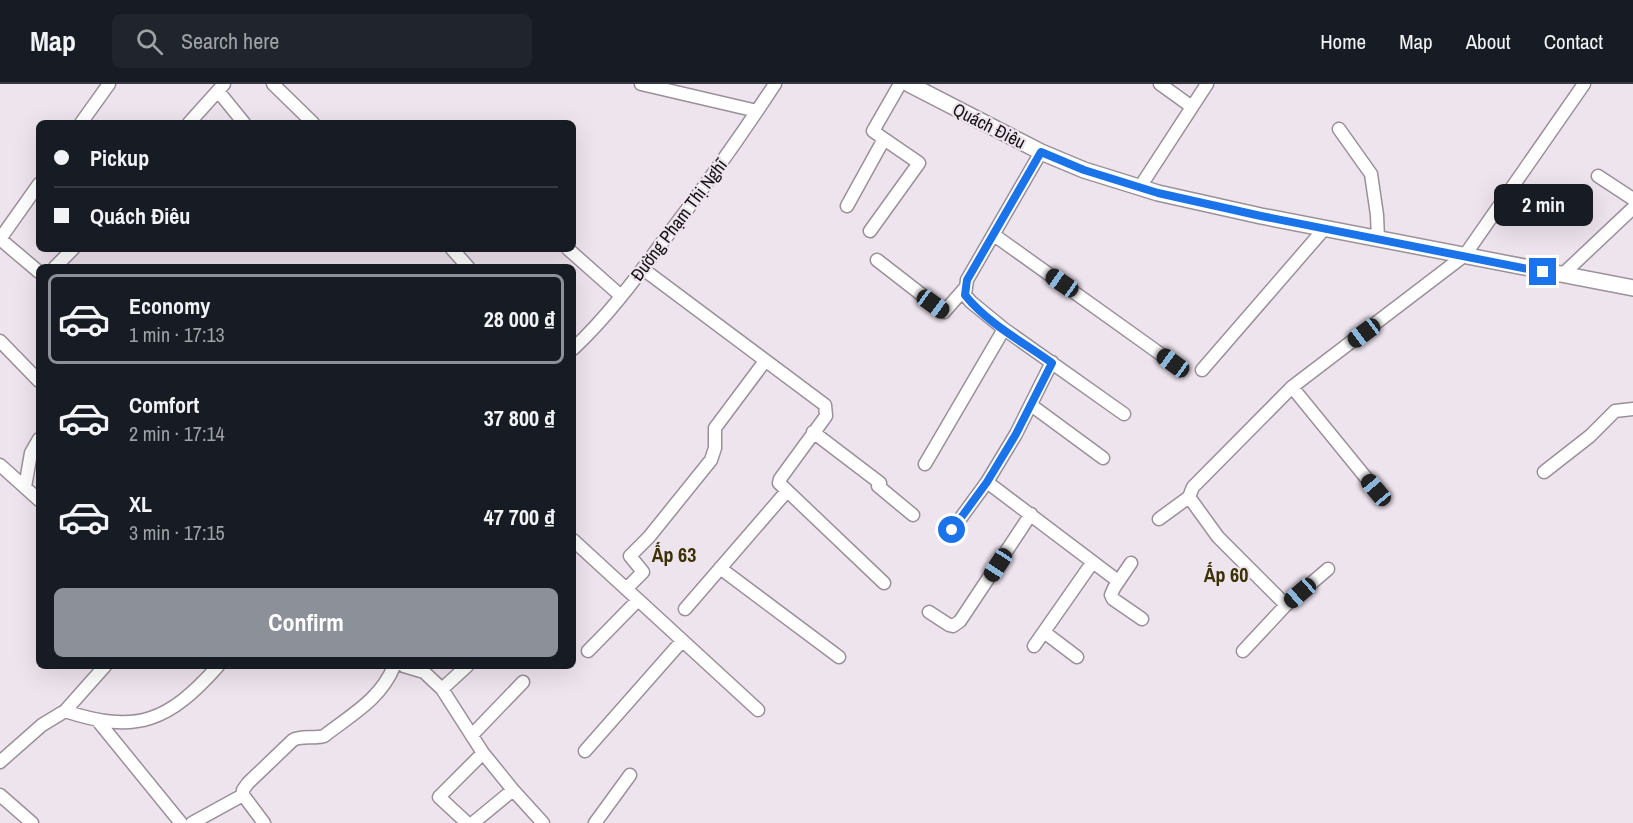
<!DOCTYPE html>
<meta charset="utf-8">
<style>
body{margin:0;font-family:"Archivo Narrow",sans-serif;background:#20242c;color:#f1f3f6;height:100vh;display:flex;flex-direction:column;font-size:22px;white-space:nowrap}
*{box-sizing:border-box;margin:0}
p{font-size:20px;color:#9ea1a6}
.icon{flex:none;width:33px;height:33px;fill:none;stroke:currentColor;stroke-width:2;stroke-linecap:round;stroke-linejoin:round}
.map{position:relative;flex:1;overflow:hidden}
.side{position:absolute;left:36px;top:180px;width:540px;height:405px;display:flex;flex-direction:column;background:#171b24;border-radius:9px;box-shadow:0 6px 24px #0002}
.side>*{flex:none}
.top-card{position:absolute;left:36px;top:36px;width:540px;height:132px;border-radius:9px;box-shadow:0 6px 24px #0002;display:grid;align-content:center;height:132px;padding:0 18px;background:#171b24}
.end{position:absolute;width:27px;height:27px;margin:-14px;border:8px solid #1a73e8;background:#fff;box-shadow:0 0 0 3px #fff}
.from{border-radius:50%}
.bubble{position:absolute;height:42px;border-radius:9px;background:#171b24;box-shadow:0 6px 24px #0002;font-size:20px;font-weight:700;line-height:42px;text-align:center}
.car{position:absolute;width:18px;height:36px;margin:-18px -9px;border-radius:8px;box-shadow:0 0 4px 2px #0007;background:linear-gradient(#222 24%,#8ab4d8 0 40%,#222 0 76%,#8ab4d8 0 86%,#222 0)}
.top-card b{display:flex;align-items:center;gap:21px;height:57px;font-size:22px}
.top-card b+b{border-top:2px solid #363941}
.top-card i{width:15px;height:15px;background:#f1f3f6}
ul{padding:10px 0 0;list-style:none}
li{display:flex;align-items:center;gap:18px;height:90px;margin:0 12px 9px;padding:0 6px;border:3px solid transparent;border-radius:9px}
li div{flex:1}
li b{display:block;font-size:22px}
li em{font-style:normal;font-weight:700}
li.current{border-color:#8c9099}
li>.icon{width:54px;height:54px;stroke-width:1.5}
.cta{display:flex;gap:12px;margin-top:auto;padding:12px 18px}
.cta a{flex:1;height:69px;border-radius:9px;background:#8c9099;color:#fff;font-size:24px;font-weight:700;line-height:69px;text-align:center}
header{display:flex;align-items:center;gap:36px;box-sizing:border-box;height:84px;padding:0 30px;background:#171b24;border-bottom:2px solid #363941}
header strong{font-size:28px}
nav{display:flex;gap:33px;margin-inline-start:auto;font-size:21px}
.search{width:420px;height:54px;background:#20242c;display:flex;align-items:center;gap:15px;box-sizing:border-box;padding:0 21px;border-radius:9px;color:#9ea1a6;font-size:22px}
.map>svg:first-child{display:block}
</style>
<header>
<strong>Map</strong>
<div class="search"><svg class="icon" aria-label="search" viewBox="0 0 24 24"><circle cx="10" cy="10" r="6"/><path d="M15 15l6 6"/></svg>Search here</div>
<nav><a>Home</a><a>Map</a><a>About</a><a>Contact</a></nav>
</header>
<div class="map">
<svg width="1633" height="739" viewBox="0 0 1633 739">
<rect width="100%" height="100%" fill="#eee4ee"/>
<g fill="none" stroke-linecap="round" stroke-linejoin="round">
<defs>
<path id="minor" d="M 273,0 L 313,39
M 641,0 L 757,27
M 1160,0 L 1192,23
M 218,7 L 244,39
M 81,39 L 109,0
M 189,39 L 224,0
M 1339,45 L 1371,90 L 1377,131 L 1378,155
M 1041,68 L 967,196 L 965,211 L 971,218 L 1004,245 L 1124,330
M 1598,92 L 1633,115
M 1140,103 L 1207,0
M 847,122 L 884,55 L 873,47 L 900,0
M 870,147 L 919,79 L 884,55
M 994,151 L 1173,279
M 0,155 L 39,100
M 0,155 L 39,188
M 452,165 L 468,183
M 568,165 L 621,212
M 877,176 L 944,228 L 966,203
M 55,183 L 73,165
M 643,185 L 825,321 L 826,332 L 780,395 L 779,399 L 884,499
M 1562,191 L 1633,124
M 0,257 L 39,297
M 573,265 C 606,234 634,197 661,160 C 701,108 739,55 775,0
M 1202,286 L 1325,144
M 1292,303 L 1376,406
M 1031,321 L 1103,374
M 813,348 L 880,399 L 878,402 L 913,431
M 925,380 L 1004,245
M 0,381 L 39,416
M 1544,388 L 1590,352 L 1615,327 L 1633,325
M 987,398 L 1118,497
M 25,403 L 31,369 L 39,355
M 1159,435 L 1189,413
M 952,446 L 987,398 L 1016,350 L 1052,278
M 573,456 L 758,626
M 1131,479 L 1114,504 L 1111,511 L 1113,515 L 1142,535
M 720,484 L 839,573
M 626,505 L 643,488 L 630,472 L 649,453 L 711,376 L 715,364 L 715,344 L 765,277
M 1286,521 L 1218,453 L 1189,413 L 1193,403 L 1292,303 L 1465,171 L 1584,0
M 685,525 L 787,407
M 929,528 L 949,541 L 953,542 L 960,537 L 1031,430
M 1044,548 L 1077,573
M 1034,562 L 1092,479
M 588,567 L 638,516
M 1243,567 L 1286,521 L 1328,485
M 404,582 L 424,588 L 442,605 L 483,669 L 513,706 L 543,739
M 442,605 L 467,582
M 65,627 L 105,582
M 98,637 L 181,739
M 472,651 L 523,598
M 585,667 L 682,557
M 0,678 L 42,641 L 65,627 C 137,651 169,637 218,582
M 0,711 L 32,739
M 243,711 L 243,706 L 248,699 L 293,656 C 302,651 313,655 324,652 C 351,631 381,615 394,582
M 192,739 L 243,711 L 264,739
M 467,739 L 439,713 L 483,669
M 473,739 L 513,706
M 595,739 L 630,691"/>
<path id="major" d="M 909,0 L 1041,68 L 1084,86 L 1158,109 L 1261,132 L 1633,204"/>
</defs>
<!-- minor casing -->
<use href="#minor" stroke="#9a9099" stroke-width="15"/>
<!-- major casing -->
<use href="#major" stroke="#9a9099" stroke-width="18"/>
<!-- minor -->
<use href="#minor" stroke="#fff" stroke-width="12"/>
<!-- major -->
<use href="#major" stroke="#fff" stroke-width="15"/>
</g>
<g fill="none" stroke-linecap="round" stroke-linejoin="round">
<!-- route -->
<path stroke="#1a73e8" stroke-width="8" d="M 952,446 L 987,398 L 1016,350 L 1052,279 C 1023,258 987,239 965,211 L 967,196 L 1041,68 L 1084,86 L 1158,109 L 1261,132 L 1543,188"/>
</g>
<g text-anchor="middle" stroke-width="4.5" stroke-linejoin="round" paint-order="stroke">
<!-- street labels -->
<g font-size="18" fill="#131013" stroke="#eee4ee">
<text transform="translate(989 42) rotate(27)" y="6">Quách Điêu</text>
<text transform="translate(679 136) rotate(-53)" y="6">Đường Phạm Thị Nghĩ</text>
</g>
<!-- neighbourhood labels -->
<g font-size="20" font-weight="bold" fill="#3c3005" stroke="#eee4ee">
<text x="674" y="478">Ấp 63</text>
<text x="1226" y="498">Ấp 60</text>
</g>
</g>
</svg>
<i class="end from" style="left:952px;top:446px"></i>
<i class="end" style="left:1543px;top:188px"></i>
<div class="bubble" style="left:1494px;top:100px;width:99px">2 min</div>
<i class="car" style="left:1062px;top:199px;rotate:305deg"></i>
<i class="car" style="left:933px;top:220px;rotate:126deg"></i>
<i class="car" style="left:1364px;top:249px;rotate:233deg"></i>
<i class="car" style="left:1173px;top:279px;rotate:306deg"></i>
<i class="car" style="left:1376px;top:406px;rotate:320deg"></i>
<i class="car" style="left:998px;top:481px;rotate:213deg"></i>
<i class="car" style="left:1300px;top:509px;rotate:229deg"></i>
<div class="top-card">
<b><i class="from"></i>Pickup</b>
<b><i></i>Quách Điêu</b>
</div>
<section class="side">
<ul>
<li class="current"><svg class="icon" aria-label="car" viewBox="0 0 24 24"><path d="M5 17H2v-5l4-1 3-4h7l3 4 3 1v5h-3M9 17h6M6 11h13"/><circle cx="7" cy="17" r="2"/><circle cx="17" cy="17" r="2"/></svg><div><b>Economy</b><p>1 min · 17:13</p></div><em>28 000 ₫</em></li>
<li><svg class="icon" aria-label="car" viewBox="0 0 24 24"><path d="M5 17H2v-5l4-1 3-4h7l3 4 3 1v5h-3M9 17h6M6 11h13"/><circle cx="7" cy="17" r="2"/><circle cx="17" cy="17" r="2"/></svg><div><b>Comfort</b><p>2 min · 17:14</p></div><em>37 800 ₫</em></li>
<li><svg class="icon" aria-label="car" viewBox="0 0 24 24"><path d="M5 17H2v-5l4-1 3-4h7l3 4 3 1v5h-3M9 17h6M6 11h13"/><circle cx="7" cy="17" r="2"/><circle cx="17" cy="17" r="2"/></svg><div><b>XL</b><p>3 min · 17:15</p></div><em>47 700 ₫</em></li>
</ul>
<div class="cta"><a>Confirm</a></div>
</section>
</div>
